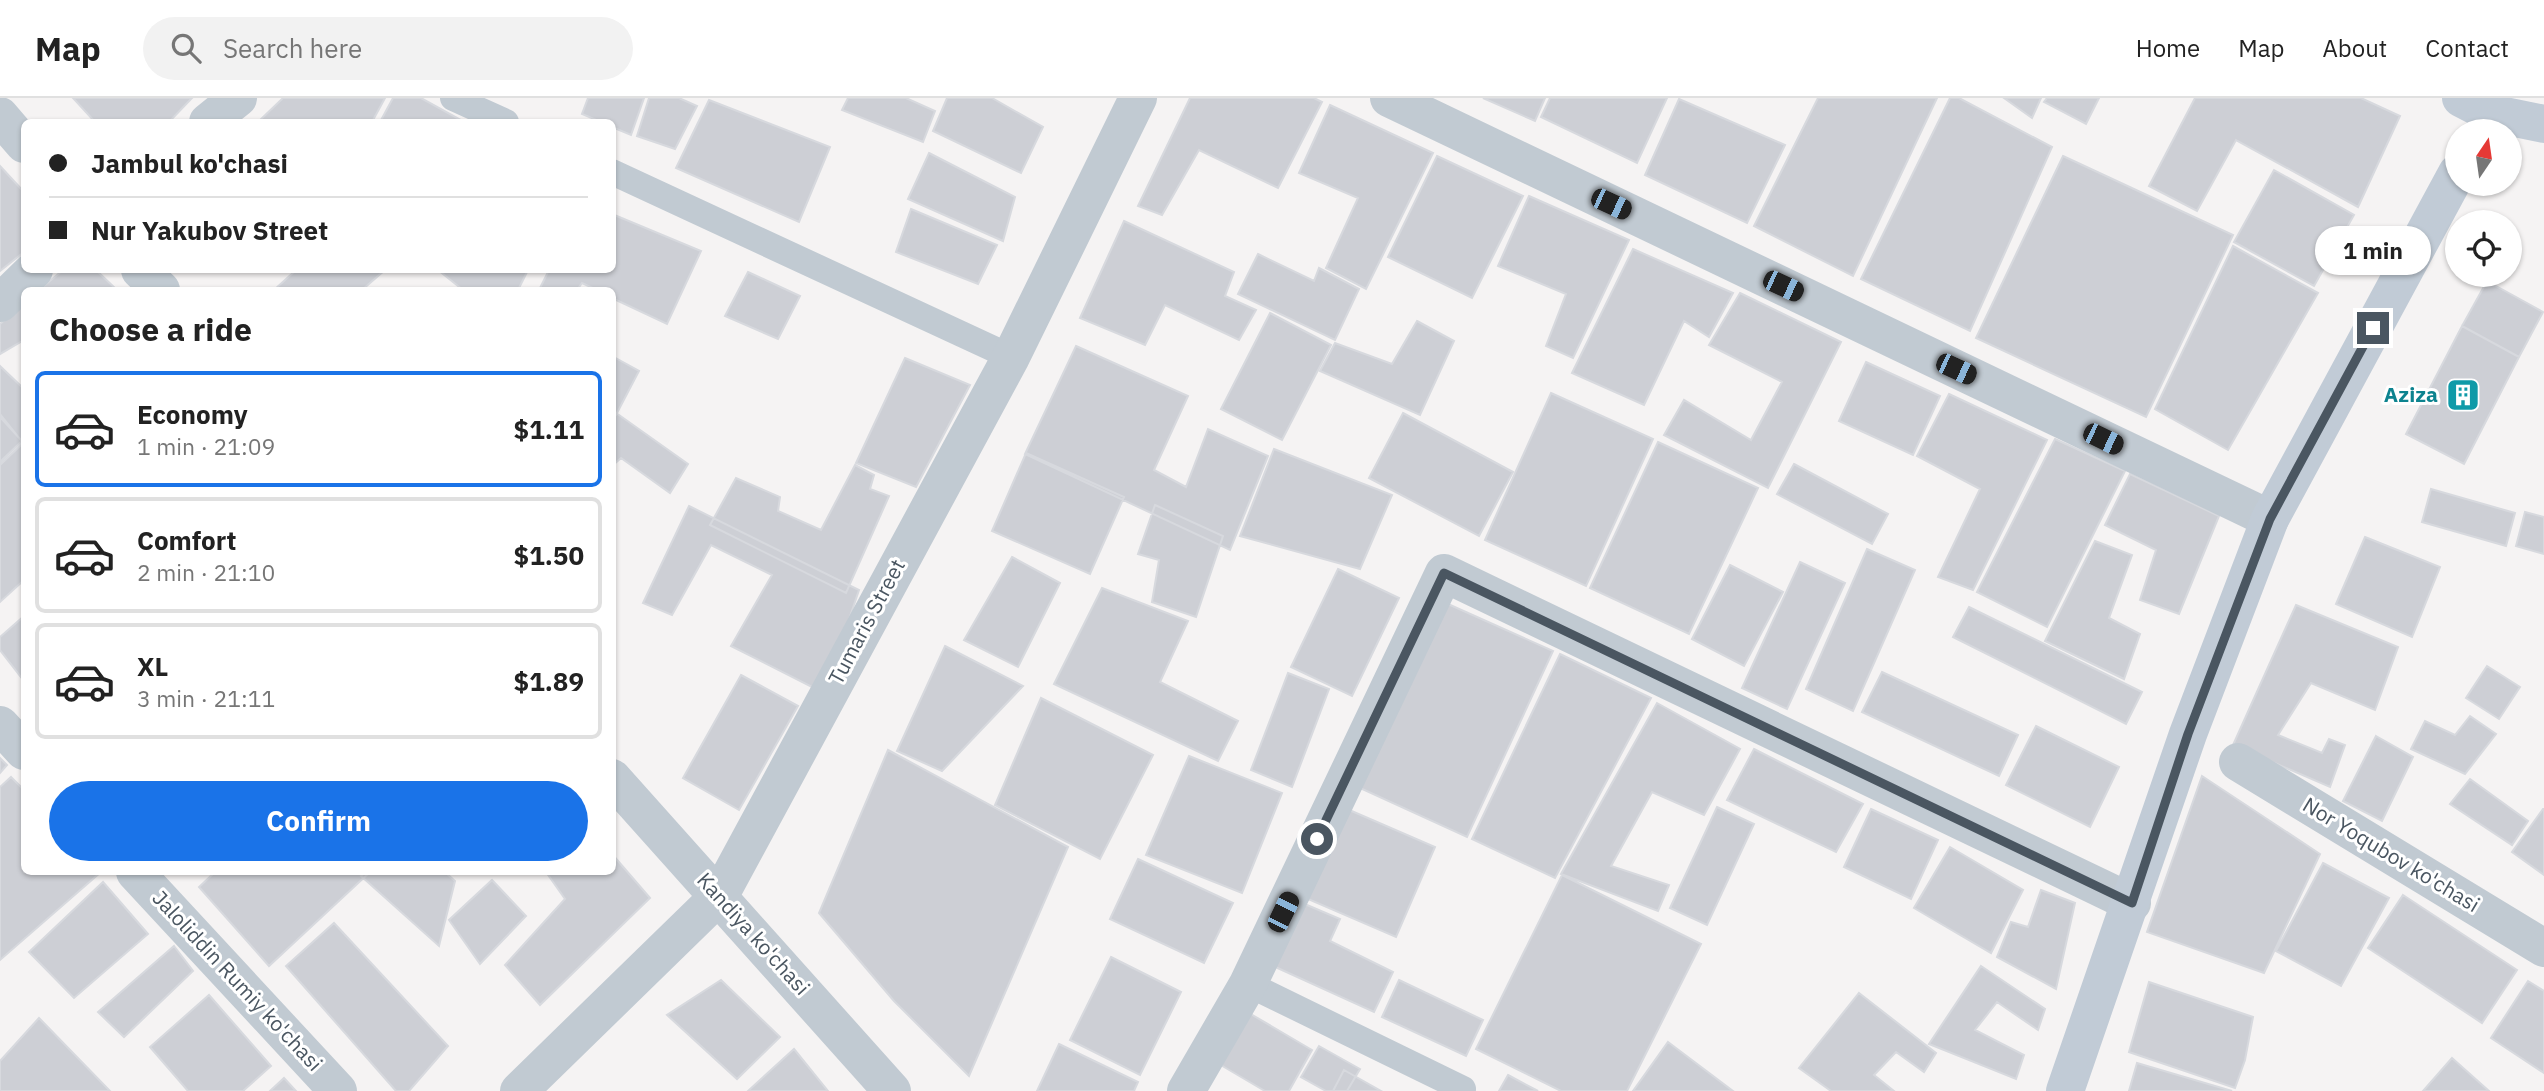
<!DOCTYPE html>
<meta charset="utf-8">
<style>
body{margin:0;font-family:"IBM Plex Sans",sans-serif;background:#f2f2f2;color:#222;height:100vh;display:flex;flex-direction:column;font-size:26px;white-space:nowrap}
*{box-sizing:border-box;margin:0}
p{font-size:23px;color:#767676}
.icon{flex:none;width:38px;height:38px;fill:none;stroke:currentColor;stroke-width:2;stroke-linecap:round;stroke-linejoin:round}
.map{position:relative;flex:1;overflow:hidden}
.side{position:absolute;left:21px;top:189px;width:595px;height:588px;display:flex;flex-direction:column;background:#fff;border-radius:10px;box-shadow:0 2px 5px #0004}
.side>*{flex:none}
.banner{position:absolute;left:21px;top:21px;width:595px;height:154px;border-radius:10px;box-shadow:0 2px 5px #0004;display:grid;align-content:center;height:154px;padding:0 28px;background:#fff}
.needle{width:46px;rotate:13deg}
.controls{position:absolute;left:2445px;top:21px;display:grid;gap:14px}
.controls a{display:grid;place-items:center;width:77px;height:77px;border-radius:50%;background:#fff;box-shadow:0 2px 5px #0004;font-size:35px}
.end{position:absolute;width:32px;height:32px;margin:-16px;border:9px solid #4a5661;background:#fff;box-shadow:0 0 0 4px #fff}
.from{border-radius:50%}
.bubble{position:absolute;height:49px;border-radius:24px;background:#fff;box-shadow:0 2px 5px #0004;font-size:23px;font-weight:800;line-height:49px;text-align:center}
.car{position:absolute;width:21px;height:42px;margin:-21px -10px;border-radius:9px;box-shadow:0 0 5px 2px #0007;background:linear-gradient(#222 24%,#8ab4d8 0 40%,#222 0 76%,#8ab4d8 0 86%,#222 0)}
.banner b{display:flex;align-items:center;gap:24px;height:66px;font-size:26px}
.banner b+b{border-top:2px solid #e0e0e0}
.banner i{width:18px;height:18px;background:#222}
ul{padding:0;list-style:none}
li{display:flex;align-items:center;gap:21px;height:116px;margin:0 14px 10px;padding:0 14px;border:4px solid #e0e0e0;border-radius:10px}
li div{flex:1}
li b{display:block;font-size:26px}
li em{font-style:normal;font-weight:800}
li.active{border-color:#1a73e8}
li>.icon{width:63px;height:63px;stroke-width:1.5}
h2{padding:0 28px;font-size:32px;line-height:84px}
.action{display:flex;gap:14px;margin-top:auto;padding:14px 28px}
.action a{flex:1;height:80px;border-radius:42px;background:#1a73e8;color:#fff;font-size:28px;font-weight:800;line-height:80px;text-align:center}
header{display:flex;align-items:center;gap:42px;box-sizing:border-box;height:98px;padding:0 35px;background:#fff;border-bottom:2px solid #e0e0e0}
header strong{font-size:33px}
nav{display:flex;gap:38px;margin-inline-start:auto;font-size:24px}
.search{width:490px;height:63px;background:#f2f2f2;display:flex;align-items:center;gap:18px;box-sizing:border-box;padding:0 24px;border-radius:38px;color:#767676;font-size:26px}
.map>svg:first-child{display:block}
</style>
<header>
<strong>Map</strong>
<div class="search"><svg class="icon" aria-label="search" viewBox="0 0 24 24"><circle cx="10" cy="10" r="6"/><path d="M15 15l6 6"/></svg>Search here</div>
<nav><a>Home</a><a>Map</a><a>About</a><a>Contact</a></nav>
</header>
<div class="map">
<svg width="2544" height="993" viewBox="0 0 2544 993">
<rect width="100%" height="100%" fill="#f5f3f3"/>
<!-- building -->
<path fill="#cdcfd5" stroke="#d7d9de" stroke-width="2" d="M 73,0 L 192,0 L 169,24 L 95,24 Z
M 283,0 L 385,0 L 372,24 L 258,24 Z
M 393,0 L 421,0 L 461,22 L 380,24 Z
M 588,0 L 644,0 L 631,37 L 612,29 L 612,24 L 601,24 L 582,16 Z
M 649,0 L 679,0 L 697,8 L 675,51 L 637,38 Z
M 848,0 L 906,0 L 935,13 L 923,44 L 842,12 Z
M 947,0 L 992,0 L 1043,29 L 1021,75 L 933,33 Z
M 1190,0 L 1314,0 L 1322,4 L 1278,90 L 1199,52 L 1162,117 L 1138,108 Z
M 1483,0 L 1545,0 L 1535,23 Z
M 1550,0 L 1667,0 L 1637,65 L 1541,19 Z
M 1818,0 L 1937,0 L 1853,178 L 1754,128 Z
M 1950,0 L 1959,0 L 2052,49 L 1970,233 L 1861,181 Z
M 2004,0 L 2041,0 L 2032,20 Z
M 2047,0 L 2099,0 L 2086,26 L 2044,4 Z
M 2195,0 L 2361,0 L 2400,18 L 2358,109 L 2236,42 L 2197,113 L 2149,88 Z
M 1679,1 L 1785,47 L 1747,125 L 1645,77 Z
M 709,2 L 830,49 L 799,124 L 676,70 Z
M 1330,7 L 1433,55 L 1366,191 L 1326,170 L 1358,100 L 1299,75 Z
M 929,55 L 1015,99 L 1003,143 L 908,101 Z
M 1437,58 L 1523,98 L 1472,200 L 1388,159 Z
M 2063,58 L 2233,137 L 2146,319 L 1976,240 Z
M 0,68 L 24,94 L 24,154 L 0,173 Z
M 2274,72 L 2354,117 L 2314,188 L 2234,144 Z
M 1529,98 L 1629,142 L 1573,260 L 1546,248 L 1566,196 L 1498,168 Z
M 911,111 L 997,147 L 978,186 L 896,154 Z
M 612,116 L 701,153 L 667,226 L 612,200 L 612,192 L 597,192 L 582,185 L 577,192 L 539,192 L 549,172 L 612,172 Z
M 1124,123 L 1234,174 L 1225,198 L 1256,212 L 1239,242 L 1165,207 L 1145,247 L 1080,220 Z
M 2233,148 L 2318,195 L 2228,352 L 2155,311 Z
M 1633,151 L 1733,195 L 1709,239 L 1684,223 L 1644,307 L 1572,275 Z
M 1258,156 L 1314,183 L 1319,170 L 1359,191 L 1335,242 L 1238,196 Z
M 63,172 L 96,172 L 117,192 L 39,192 Z
M 296,172 L 385,172 L 362,192 L 274,192 Z
M 438,172 L 528,172 L 518,192 L 463,192 Z
M 748,174 L 800,198 L 778,241 L 725,218 Z
M 2487,183 L 2543,214 L 2519,259 L 2462,228 Z
M 1740,195 L 1841,244 L 1768,390 L 1664,337 L 1684,302 L 1751,342 L 1782,284 L 1709,247 Z
M 24,205 L 24,242 L 0,256 L 0,226 Z
M 1270,215 L 1331,247 L 1282,342 L 1221,311 Z
M 1417,223 L 1454,243 L 1420,317 L 1320,273 L 1335,245 L 1392,266 Z
M 2462,228 L 2519,259 L 2464,366 L 2406,336 Z
M 1076,248 L 1188,298 L 1154,372 L 1186,389 L 1208,331 L 1268,358 L 1230,452 L 1025,356 Z
M 612,258 L 639,273 L 616,317 L 612,315 Z
M 905,260 L 970,287 L 916,389 L 856,365 Z
M 1866,264 L 1940,298 L 1913,357 L 1839,323 Z
M 0,268 L 24,291 L 24,346 L 0,316 Z
M 1551,295 L 1653,341 L 1586,488 L 1485,442 Z
M 1949,296 L 2047,342 L 1973,492 L 1938,479 L 1980,391 L 1917,358 Z
M 612,312 L 688,366 L 670,395 L 621,360 L 612,368 Z
M 1403,315 L 1513,374 L 1479,438 L 1369,380 Z
M 0,319 L 22,343 L 0,364 Z
M 2055,341 L 2125,373 L 2047,529 L 1977,494 Z
M 1658,344 L 1758,390 L 1689,536 L 1590,490 Z
M 21,347 L 24,351 L 24,482 L 0,504 L 0,367 Z
M 1274,351 L 1392,397 L 1360,471 L 1240,438 Z
M 1026,355 L 1124,399 L 1090,476 L 992,433 Z
M 1794,366 L 1888,416 L 1872,446 L 1777,396 Z
M 855,367 L 874,377 L 870,391 L 889,398 L 846,495 L 710,427 L 736,380 L 780,399 L 778,413 L 821,432 Z
M 2130,376 L 2219,418 L 2179,516 L 2140,502 L 2156,452 L 2105,427 Z
M 2431,391 L 2515,415 L 2506,448 L 2422,424 Z
M 1155,407 L 1223,438 L 1196,519 L 1152,504 L 1159,462 L 1138,456 Z
M 689,408 L 859,492 L 824,595 L 731,548 L 772,477 L 711,447 L 672,517 L 643,505 Z
M 2525,414 L 2544,419 L 2544,456 L 2516,448 Z
M 2365,439 L 2440,469 L 2412,539 L 2336,506 Z
M 2095,443 L 2132,457 L 2109,520 L 2140,536 L 2124,581 L 2045,543 Z
M 1867,451 L 1915,472 L 1853,613 L 1806,591 Z
M 1012,459 L 1060,485 L 1018,569 L 964,542 Z
M 1800,464 L 1845,485 L 1787,611 L 1742,590 Z
M 1730,467 L 1783,494 L 1744,568 L 1692,541 Z
M 1338,471 L 1399,500 L 1352,598 L 1291,569 Z
M 1102,490 L 1188,523 L 1160,584 L 1238,623 L 1218,663 L 1054,586 Z
M 1448,506 L 1553,553 L 1467,739 L 1360,690 Z
M 2296,507 L 2398,549 L 2375,612 L 2311,585 L 2278,637 L 2322,655 L 2329,641 L 2345,647 L 2330,689 L 2233,647 Z
M 1969,509 L 2142,594 L 2126,626 L 1953,539 Z
M 24,518 L 24,583 L 0,552 L 0,539 Z
M 945,548 L 1023,588 L 942,673 L 897,653 Z
M 1560,556 L 1651,600 L 1555,780 L 1472,741 Z
M 2487,568 L 2520,589 L 2499,621 L 2466,600 Z
M 1882,574 L 2018,637 L 1999,678 L 1862,614 Z
M 1288,575 L 1329,591 L 1292,689 L 1251,672 Z
M 741,577 L 798,608 L 739,712 L 683,680 Z
M 1041,600 L 1153,657 L 1100,761 L 995,707 Z
M 1657,605 L 1740,651 L 1704,717 L 1652,694 L 1611,768 L 1669,787 L 1658,813 L 1561,776 Z
M 2470,618 L 2496,636 L 2465,676 L 2411,651 L 2425,623 L 2455,637 Z
M 2036,628 L 2119,669 L 2090,729 L 2006,687 Z
M 2376,638 L 2413,659 L 2382,723 L 2343,703 Z
M 1754,651 L 1863,706 L 1836,754 L 1727,702 Z
M 888,652 L 1068,749 L 969,978 L 894,903 L 819,815 Z
M 1189,658 L 1282,695 L 1242,795 L 1146,757 Z
M 0,660 L 7,667 L 0,675 Z
M 2202,678 L 2320,756 L 2264,875 L 2147,834 Z
M 11,679 L 24,692 L 24,774 L 101,774 L 0,862 L 0,689 Z
M 2470,681 L 2528,723 L 2512,747 L 2450,706 Z
M 1717,709 L 1754,726 L 1707,827 L 1670,810 Z
M 1347,711 L 1435,749 L 1396,839 L 1308,801 Z
M 1871,711 L 1938,742 L 1911,801 L 1844,769 Z
M 2543,711 L 2544,711 L 2544,777 L 2512,754 Z
M 1950,749 L 2023,792 L 1991,855 L 1914,810 Z
M 612,756 L 650,800 L 540,907 L 505,867 L 565,801 L 546,774 L 612,774 Z
M 1138,761 L 1233,805 L 1204,865 L 1110,821 Z
M 2323,765 L 2389,800 L 2341,888 L 2276,853 Z
M 215,774 L 370,774 L 269,868 L 199,789 Z
M 366,774 L 445,774 L 455,783 L 439,848 L 361,778 Z
M 1562,777 L 1701,846 L 1627,993 L 1561,993 L 1476,951 Z
M 492,782 L 526,818 L 480,866 L 449,822 Z
M 103,784 L 148,836 L 74,900 L 29,854 Z
M 2041,792 L 2075,805 L 2056,891 L 1997,859 L 2011,824 L 2028,829 Z
M 2403,797 L 2517,872 L 2482,925 L 2368,850 Z
M 1300,804 L 1340,821 L 1330,843 L 1393,874 L 1374,914 L 1271,867 Z
M 334,825 L 448,948 L 409,993 L 396,993 L 286,868 Z
M 174,848 L 193,873 L 124,939 L 98,914 Z
M 1111,859 L 1181,894 L 1140,977 L 1070,942 Z
M 1981,868 L 2045,911 L 2038,932 L 1997,904 L 1975,932 L 2024,957 L 2016,981 L 1929,946 Z
M 721,882 L 780,939 L 737,981 L 667,917 Z
M 1399,882 L 1483,922 L 1466,958 L 1382,919 Z
M 2528,883 L 2544,893 L 2544,975 L 2491,940 Z
M 2149,884 L 2253,919 L 2245,962 L 2235,990 L 2129,954 Z
M 1859,895 L 1936,955 L 1924,974 L 1896,954 L 1874,977 L 1894,993 L 1831,993 L 1799,970 Z
M 209,897 L 271,968 L 243,993 L 188,993 L 150,949 Z
M 1249,915 L 1312,952 L 1289,993 L 1265,993 L 1219,966 Z
M 39,920 L 110,993 L 0,993 L 0,963 Z
M 1668,944 L 1733,993 L 1633,993 Z
M 1059,946 L 1138,984 L 1134,993 L 1037,993 Z
M 1319,948 L 1360,971 L 1347,993 L 1326,993 L 1301,979 Z
M 794,951 L 828,993 L 748,993 Z
M 2452,960 L 2489,993 L 2423,993 Z
M 2137,965 L 2232,993 L 2129,993 Z
M 1344,972 L 1381,993 L 1333,993 Z
M 1508,977 L 1538,993 L 1499,993 Z
M 284,980 L 296,993 L 270,993 Z"/>
<g fill="none" stroke-linecap="round" stroke-linejoin="round">
<!-- lane -->
<path stroke="#c1cad2" stroke-width="26" d="M 453,0 L 506,24
M 612,74 L 1011,259
M 1248,886 L 1463,991"/>
<!-- street -->
<path stroke="#c1cad2" stroke-width="38" d="M 1389,0 L 2270,421
M 0,18 L 24,46
M 208,24 L 238,0
M 140,172 L 161,192
M 0,205 L 34,172
M 0,627 L 24,653
M 2238,664 L 2544,850
M 612,680 L 892,993
M 135,774 L 338,993
M 519,993 L 720,797 L 1011,259 L 1138,0
M 1186,993 L 1248,886 L 1444,475 L 2132,805"/>
<!-- secondary -->
<path stroke="#c1cbd6" stroke-width="38" d="M 2461,0 L 2490,15 L 2544,26
M 2065,993 L 2188,636 L 2270,421 L 2457,75"/>
</g>
<g fill="none" stroke-linecap="round" stroke-linejoin="round">
<!-- route -->
<path stroke="#4a5661" stroke-width="9" d="M 1317,741 L 1444,475 L 2132,805 L 2188,636 L 2270,421 L 2373,230"/>
</g>
<!-- icons -->
<defs>
<symbol id="building-square" viewBox="-11 -11 22 22"><rect x="-9" y="-9" width="18" height="18" rx="4" fill="#0f9aa8" stroke="#fff"/><path d="M-4-6H4V6H1V3H-1V6H-4ZM-2.5-4.3h1.7v1.8h-1.7ZM.8-4.3h1.7v1.8H.8ZM-2.5-1h1.7V.8h-1.7ZM.8-1h1.7V.8H.8Z" fill="#fff"/></symbol>
</defs>
<g fill-rule="evenodd">
<use href="#building-square" x="2444" y="278" width="38" height="38"/>
</g>
<g text-anchor="middle" stroke-width="6" stroke-linejoin="round" paint-order="stroke">
<!-- culture labels -->
<g font-size="21" font-weight="bold" fill="#0d838f" stroke="#fff" text-anchor="end">
<text x="2438" y="304">Aziza</text>
</g>
<!-- street labels -->
<g font-size="21" fill="#4a5661" stroke="#fff">
<text transform="translate(867 524) rotate(-62)" y="7">Tumaris Street</text>
<text transform="translate(2391 757) rotate(31)" y="7">Nor Yoqubov ko'chasi</text>
<text transform="translate(753 836) rotate(48)" y="7">Kandiya ko'chasi</text>
<text transform="translate(237 883) rotate(47)" y="7">Jaloliddin Rumiy ko'chasi</text>
</g>
</g>
</svg>
<div class="controls">
<a><svg class="needle" viewBox="-14 -14 28 28"><path d="M0-13l5 13h-10z" fill="#e53935"/><path d="M0 13l5-13h-10z" fill="#767676"/></svg></a>
<a><svg class="icon" aria-label="locate" viewBox="0 0 24 24"><circle cx="12" cy="12" r="6"/><path d="M12 2v4M12 18v4M2 12h4M18 12h4"/></svg></a>
</div>
<i class="end from" style="left:1317px;top:741px"></i>
<i class="end" style="left:2373px;top:230px"></i>
<div class="bubble" style="left:2315px;top:128px;width:116px">1 min</div>
<i class="car" style="left:1611px;top:106px;rotate:115deg"></i>
<i class="car" style="left:1783px;top:188px;rotate:115deg"></i>
<i class="car" style="left:1956px;top:271px;rotate:115deg"></i>
<i class="car" style="left:2103px;top:341px;rotate:116deg"></i>
<i class="car" style="left:1283px;top:814px;rotate:26deg"></i>
<div class="banner">
<b><i class="from"></i>Jambul ko'chasi</b>
<b><i></i>Nur Yakubov Street</b>
</div>
<section class="side">
<h2>Choose a ride</h2>
<ul>
<li class="active"><svg class="icon" aria-label="car" viewBox="0 0 24 24"><path d="M5 17H2v-5l4-1 3-4h7l3 4 3 1v5h-3M9 17h6M6 11h13"/><circle cx="7" cy="17" r="2"/><circle cx="17" cy="17" r="2"/></svg><div><b>Economy</b><p>1 min · 21:09</p></div><em>$1.11</em></li>
<li><svg class="icon" aria-label="car" viewBox="0 0 24 24"><path d="M5 17H2v-5l4-1 3-4h7l3 4 3 1v5h-3M9 17h6M6 11h13"/><circle cx="7" cy="17" r="2"/><circle cx="17" cy="17" r="2"/></svg><div><b>Comfort</b><p>2 min · 21:10</p></div><em>$1.50</em></li>
<li><svg class="icon" aria-label="car" viewBox="0 0 24 24"><path d="M5 17H2v-5l4-1 3-4h7l3 4 3 1v5h-3M9 17h6M6 11h13"/><circle cx="7" cy="17" r="2"/><circle cx="17" cy="17" r="2"/></svg><div><b>XL</b><p>3 min · 21:11</p></div><em>$1.89</em></li>
</ul>
<div class="action"><a>Confirm</a></div>
</section>
</div>
